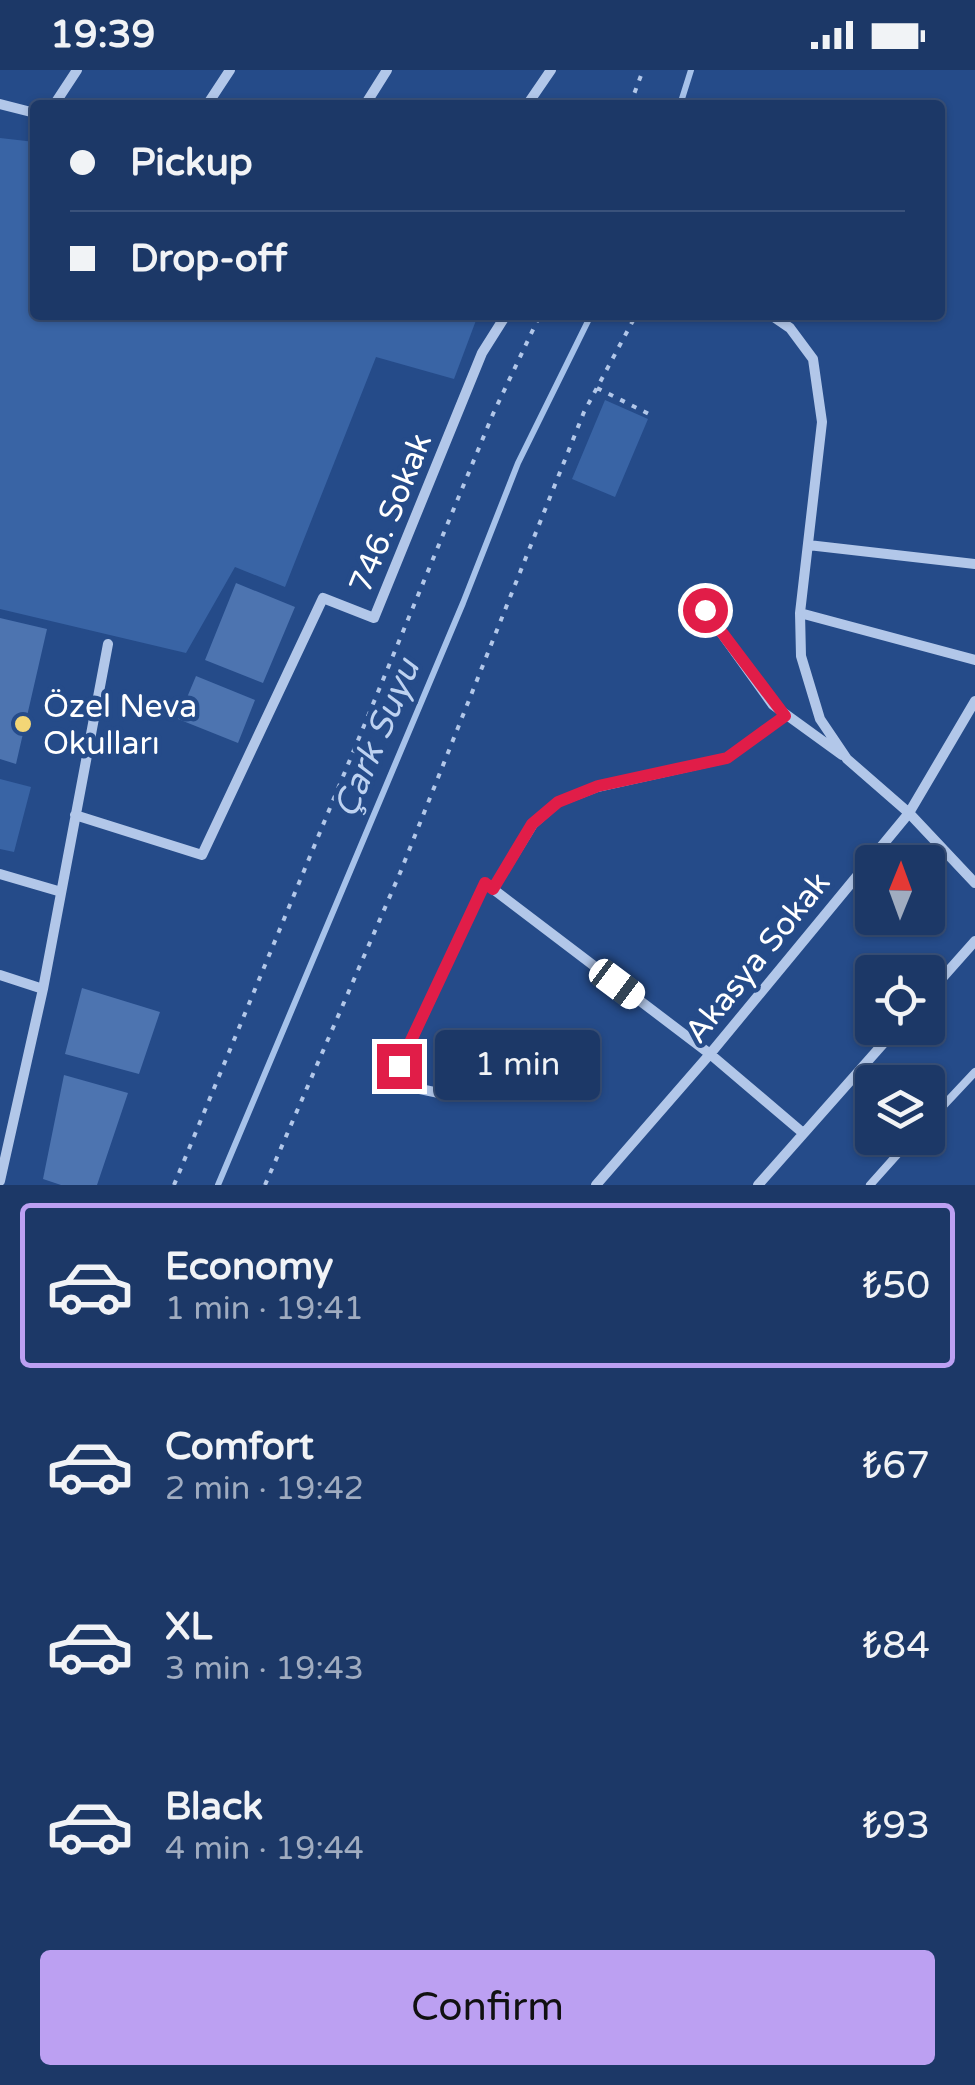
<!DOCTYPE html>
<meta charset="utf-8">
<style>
body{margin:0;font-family:"Varela Round",sans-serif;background:#253f6d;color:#f1f3f6;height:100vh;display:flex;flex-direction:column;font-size:38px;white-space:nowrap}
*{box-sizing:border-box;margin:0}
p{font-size:32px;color:#a0acc0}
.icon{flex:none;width:55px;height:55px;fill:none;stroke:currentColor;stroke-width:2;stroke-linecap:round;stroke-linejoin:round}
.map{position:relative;height:1115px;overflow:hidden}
.panel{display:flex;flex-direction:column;background:#1c3867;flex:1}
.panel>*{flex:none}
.guide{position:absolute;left:30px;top:30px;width:915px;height:220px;border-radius:10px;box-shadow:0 2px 8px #0004,0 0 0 2px #3a527b;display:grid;align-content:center;height:220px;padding:0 40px;background:#1c3867}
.needle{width:65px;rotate:1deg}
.controls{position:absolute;left:855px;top:775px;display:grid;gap:20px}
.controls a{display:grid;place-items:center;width:90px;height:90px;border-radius:10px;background:#1c3867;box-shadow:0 2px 8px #0004,0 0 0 2px #3a527b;font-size:50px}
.end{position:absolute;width:45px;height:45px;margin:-22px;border:12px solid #e11d48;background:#fff;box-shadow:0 0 0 5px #fff}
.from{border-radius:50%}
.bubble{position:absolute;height:70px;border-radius:10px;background:#1c3867;box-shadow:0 2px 8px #0004,0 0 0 2px #3a527b;font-size:32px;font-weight:600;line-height:70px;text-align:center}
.car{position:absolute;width:30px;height:60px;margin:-30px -15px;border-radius:12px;box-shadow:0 0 8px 2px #0007;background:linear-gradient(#fff 24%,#345 0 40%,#fff 0 76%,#345 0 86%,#fff 0)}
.guide b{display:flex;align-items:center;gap:35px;height:95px;font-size:38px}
.guide b+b{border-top:2px solid #3a527b}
.guide i{width:25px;height:25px;background:#f1f3f6}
ul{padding:18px 0 0;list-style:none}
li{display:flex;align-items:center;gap:30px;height:165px;margin:0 20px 15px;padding:0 20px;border:5px solid transparent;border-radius:10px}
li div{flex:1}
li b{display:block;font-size:38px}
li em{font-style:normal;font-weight:600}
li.on{border-color:#bca0f2}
li>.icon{width:90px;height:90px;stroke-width:1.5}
.cta{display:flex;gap:20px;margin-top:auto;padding:20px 40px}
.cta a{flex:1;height:115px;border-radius:10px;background:#bca0f2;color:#111;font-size:40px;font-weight:600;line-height:115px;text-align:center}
.status{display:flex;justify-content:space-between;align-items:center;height:70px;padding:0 50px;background:#1c3867;direction:ltr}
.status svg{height:28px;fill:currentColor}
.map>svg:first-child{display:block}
</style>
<div class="status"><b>19:39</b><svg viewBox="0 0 49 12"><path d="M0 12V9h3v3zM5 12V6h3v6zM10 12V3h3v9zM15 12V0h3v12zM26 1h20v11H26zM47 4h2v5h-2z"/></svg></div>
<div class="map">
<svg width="975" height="1115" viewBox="0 0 975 1115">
<rect width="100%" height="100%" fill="#254b89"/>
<!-- green -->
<path fill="#3964a5" d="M 0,68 L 35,72 L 35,245 L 478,245 L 454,309 L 376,287 L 285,517 L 235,497 L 186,583 L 0,539 Z
M 605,330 L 648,349 L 615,427 L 572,409 Z
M 0,709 L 31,717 L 14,782 L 0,779 Z"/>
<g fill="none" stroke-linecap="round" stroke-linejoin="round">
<!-- stream -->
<path stroke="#a6c2ea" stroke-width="6" d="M 680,35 L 691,0
M 218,1115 L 463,533 L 518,393 L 591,245"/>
</g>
<!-- building -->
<path fill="#4d74b0" d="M 236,513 L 295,537 L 263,613 L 205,590 Z
M 0,548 L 47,559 L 16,694 L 0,689 Z
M 196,606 L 255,630 L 238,673 L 178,649 Z
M 82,918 L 160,942 L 139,1004 L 65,984 Z
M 64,1005 L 128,1023 L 97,1115 L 61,1115 L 43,1109 Z"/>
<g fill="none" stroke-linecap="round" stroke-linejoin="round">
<!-- path -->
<path stroke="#b2c7e9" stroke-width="4" stroke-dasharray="5 8" stroke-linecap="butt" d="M 630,35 L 643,0
M 597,318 L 653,346
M 174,1115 L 493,344 L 540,245
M 265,1115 L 400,803 L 584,342 L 636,245"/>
<!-- service -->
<path stroke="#b2c7e9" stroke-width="8" d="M 928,1052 L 975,1002
M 870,1115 L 912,1068"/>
<!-- minor -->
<path stroke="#b2c7e9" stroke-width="10" d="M 0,34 L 35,43
M 54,35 L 77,0
M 207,35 L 230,0
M 365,35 L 387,0
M 527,35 L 551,0
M 771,245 L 790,258 L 813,289 L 822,352 L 800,543 L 801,586 L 820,649 L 847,689 L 909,743 L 975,813
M 808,475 L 975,494
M 705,540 L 773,635 L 842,685
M 800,543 L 975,590
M 75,745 L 202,785 L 323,528 L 374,548 L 482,283 L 506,245
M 0,804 L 58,821
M 493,819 L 533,754 L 558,732 L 597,717 L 727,688 L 785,646
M 0,905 L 43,919
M 928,924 L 975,871
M 453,1026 L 420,1019 L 399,997 L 485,813 L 710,984 L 803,1063
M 0,1111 L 43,919 L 108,574
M 596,1115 L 710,984 L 909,743 L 975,631
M 758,1115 L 897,958"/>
</g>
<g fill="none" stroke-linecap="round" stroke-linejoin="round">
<!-- route -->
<path stroke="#e11d48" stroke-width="12" d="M 399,996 L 485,813 L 493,819 L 532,754 L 558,732 L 598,716 L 727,688 L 785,646 L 705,540"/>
</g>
<!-- markers -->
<circle fill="#f3d676" stroke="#254b89" stroke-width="4" cx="23" cy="654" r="10"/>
<g text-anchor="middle" stroke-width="9" stroke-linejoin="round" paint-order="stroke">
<!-- street labels -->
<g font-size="32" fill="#fff" stroke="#254b89">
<text transform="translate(390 443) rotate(-68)" y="11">746. Sokak</text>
<text transform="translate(757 887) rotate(-51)" y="11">Akasya Sokak</text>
</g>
<!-- poi labels -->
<g font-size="32" fill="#fff" stroke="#254b89" text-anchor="start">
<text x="43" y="647">Özel Neva<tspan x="43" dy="37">Okulları</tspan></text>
</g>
<!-- water labels -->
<g font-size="35" font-style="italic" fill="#bdd2f1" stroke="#254b89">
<text transform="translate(376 668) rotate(-67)" y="12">Çark Suyu</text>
</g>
</g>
</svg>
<div class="controls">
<a><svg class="needle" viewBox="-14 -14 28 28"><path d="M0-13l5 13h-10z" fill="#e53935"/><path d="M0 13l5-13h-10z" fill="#a0acc0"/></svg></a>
<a><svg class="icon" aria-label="locate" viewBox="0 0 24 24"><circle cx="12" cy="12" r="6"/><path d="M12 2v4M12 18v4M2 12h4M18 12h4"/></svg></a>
<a><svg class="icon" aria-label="layers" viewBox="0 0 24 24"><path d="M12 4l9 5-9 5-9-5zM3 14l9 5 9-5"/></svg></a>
</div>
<i class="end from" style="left:705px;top:540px"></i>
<i class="end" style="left:399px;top:996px"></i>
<div class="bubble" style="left:435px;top:960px;width:165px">1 min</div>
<i class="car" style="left:617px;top:914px;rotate:127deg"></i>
<div class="guide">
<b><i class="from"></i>Pickup</b>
<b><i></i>Drop-off</b>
</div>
</div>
<section class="panel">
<ul>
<li class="on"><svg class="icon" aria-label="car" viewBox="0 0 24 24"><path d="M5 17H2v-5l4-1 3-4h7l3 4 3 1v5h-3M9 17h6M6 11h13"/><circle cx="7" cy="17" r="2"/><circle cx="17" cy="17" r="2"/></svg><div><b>Economy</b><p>1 min · 19:41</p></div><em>₺50</em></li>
<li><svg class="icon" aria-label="car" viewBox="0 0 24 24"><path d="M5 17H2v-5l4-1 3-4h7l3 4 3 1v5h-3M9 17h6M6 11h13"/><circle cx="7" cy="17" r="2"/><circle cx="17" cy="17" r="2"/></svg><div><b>Comfort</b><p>2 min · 19:42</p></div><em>₺67</em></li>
<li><svg class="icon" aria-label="car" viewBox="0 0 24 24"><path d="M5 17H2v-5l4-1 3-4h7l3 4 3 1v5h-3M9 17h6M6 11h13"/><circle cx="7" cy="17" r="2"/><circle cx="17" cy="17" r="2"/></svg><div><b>XL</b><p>3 min · 19:43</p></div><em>₺84</em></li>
<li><svg class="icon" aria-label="car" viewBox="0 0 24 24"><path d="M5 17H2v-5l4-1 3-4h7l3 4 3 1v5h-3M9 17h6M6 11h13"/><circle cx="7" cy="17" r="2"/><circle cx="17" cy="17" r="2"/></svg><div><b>Black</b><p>4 min · 19:44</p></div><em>₺93</em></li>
</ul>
<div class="cta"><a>Confirm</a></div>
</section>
